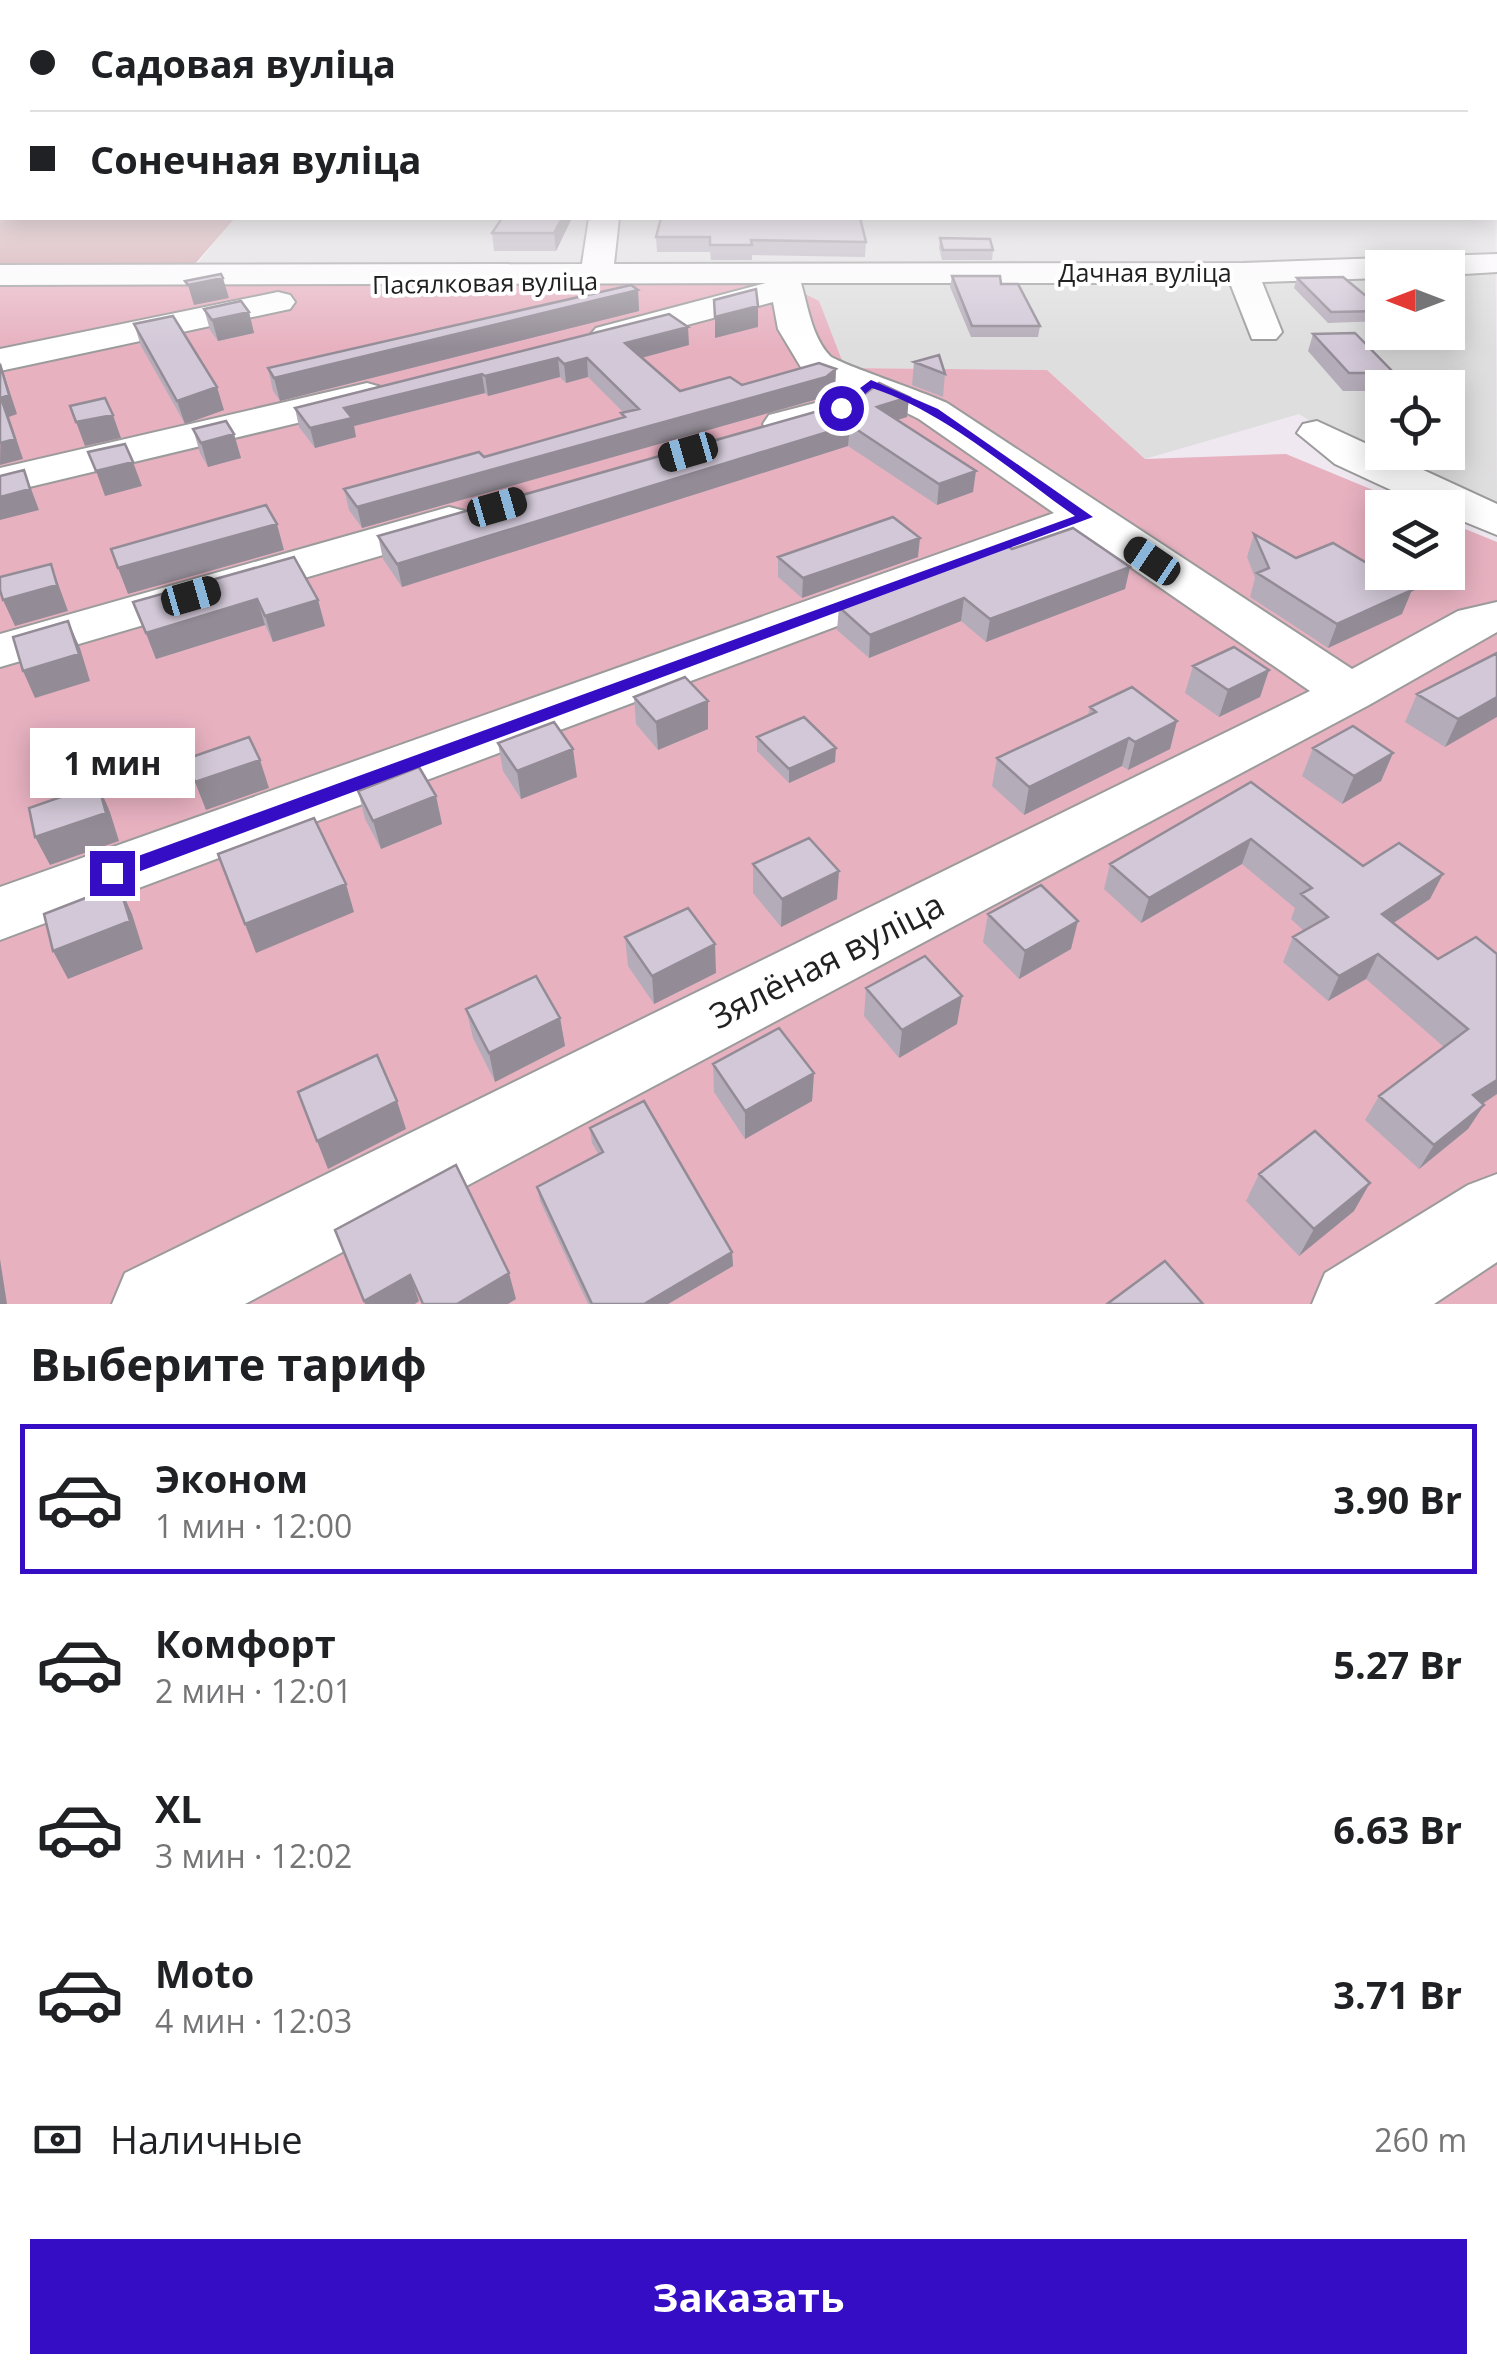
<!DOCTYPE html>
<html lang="ru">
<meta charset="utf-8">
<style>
body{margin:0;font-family:"Open Sans",sans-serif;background:#f6f6f6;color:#202124;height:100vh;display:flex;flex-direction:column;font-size:38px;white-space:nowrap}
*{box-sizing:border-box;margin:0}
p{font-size:32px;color:#757577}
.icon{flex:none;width:55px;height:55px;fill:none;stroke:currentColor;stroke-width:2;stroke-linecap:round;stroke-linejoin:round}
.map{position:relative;height:1304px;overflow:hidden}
.sheet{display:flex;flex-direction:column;background:#fff;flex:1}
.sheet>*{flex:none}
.hud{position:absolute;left:0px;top:0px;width:1498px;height:220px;box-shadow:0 5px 25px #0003;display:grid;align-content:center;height:220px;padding:0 30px;background:#fff}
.needle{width:65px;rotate:270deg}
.tools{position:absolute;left:1365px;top:250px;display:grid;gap:20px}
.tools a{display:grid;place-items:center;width:100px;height:100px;border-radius:0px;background:#fff;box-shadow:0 5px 25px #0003;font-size:50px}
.end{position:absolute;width:45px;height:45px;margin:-22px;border:12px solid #340dc4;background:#fff;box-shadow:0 0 0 5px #fff}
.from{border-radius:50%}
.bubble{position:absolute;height:70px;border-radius:0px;background:#fff;box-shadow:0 5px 25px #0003;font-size:32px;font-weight:700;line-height:70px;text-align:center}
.car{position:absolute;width:30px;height:60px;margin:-30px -15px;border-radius:12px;box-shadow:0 0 8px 2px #0007;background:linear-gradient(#222 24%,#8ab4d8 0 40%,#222 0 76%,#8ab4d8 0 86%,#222 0)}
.hud b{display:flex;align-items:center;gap:35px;height:95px;font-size:38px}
.hud b+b{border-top:2px solid #e0e0e0}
.hud i{width:25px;height:25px;background:#202124}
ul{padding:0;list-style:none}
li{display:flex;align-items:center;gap:30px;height:150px;margin:0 20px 15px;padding:0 10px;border:5px solid transparent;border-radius:0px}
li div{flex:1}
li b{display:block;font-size:38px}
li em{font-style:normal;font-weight:700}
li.current{border-color:#340dc4}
li>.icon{width:90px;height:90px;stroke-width:1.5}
h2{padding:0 30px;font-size:45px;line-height:120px}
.pay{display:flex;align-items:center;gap:25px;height:110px;padding:0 30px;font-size:38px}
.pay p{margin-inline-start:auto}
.primary-button{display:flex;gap:20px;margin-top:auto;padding:20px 30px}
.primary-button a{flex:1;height:115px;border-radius:0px;background:#340dc4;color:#fff;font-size:40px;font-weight:700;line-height:115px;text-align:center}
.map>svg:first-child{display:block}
</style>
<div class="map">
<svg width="1497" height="1304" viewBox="0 0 1497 1304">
<rect width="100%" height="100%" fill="#efe8f0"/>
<!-- residential -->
<path fill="#dedede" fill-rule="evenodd" d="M 1495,166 L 1497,508 L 1356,450 L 1299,414 L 1145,459 L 1047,370 L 845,368 L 819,302 L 187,276 L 235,218 L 1495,218 ZM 1382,268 L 1448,268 L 1448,332 L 1382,332 ZM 1382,388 L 1448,388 L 1448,452 L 1382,452 Z"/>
<!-- grass -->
<path fill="#e7b1c0" d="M 792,275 L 799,291 L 819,301 L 845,368 L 1047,370 L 1145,459 L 1286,454 L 1414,507 L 1382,508 L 1382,572 L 1448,572 L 1448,522 L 1497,542 L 1497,1304 L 0,1304 L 0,283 Z"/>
<!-- forest -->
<path fill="#cd9fa3" d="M 0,166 L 2,218 L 235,218 L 187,273 L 0,275 Z"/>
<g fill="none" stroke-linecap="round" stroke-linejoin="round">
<defs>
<path id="minor" d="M 589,218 L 619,218 L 614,264 L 1243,263 L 1497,254 L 1497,272 L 1448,275 L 1448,268 L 1382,268 L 1382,278 L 1262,282 L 1282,332 L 1276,339 L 1252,339 L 1230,283 L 801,283 C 808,307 812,337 830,356 C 837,363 927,393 947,403 L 1352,669 L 1458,611 L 1497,602 L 1497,632 L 1369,705 L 245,1304 L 112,1304 L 125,1273 L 1310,691 L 1083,534 L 0,940 L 0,887 L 1054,513 L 919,419 L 877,398 C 851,420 803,441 769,433 L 763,424 L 769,415 L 827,400 L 843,387 L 805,374 L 778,329 L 773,302 L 608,346 L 596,342 L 590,335 L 596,328 L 766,283 L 0,285 L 0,265 L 582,264 Z
M 278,292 L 290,295 L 295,302 L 290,309 L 0,371 L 0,349 Z
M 367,383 L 381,387 L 386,395 L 381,403 L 0,494 L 0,468 Z
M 1317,421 L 1497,504 L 1497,535 L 1448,515 L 1448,508 L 1430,508 L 1335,464 L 1297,433 L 1303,424 Z
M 449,507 L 465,511 L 472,521 L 465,531 L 0,667 L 0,634 Z
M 1497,1174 L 1497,1262 L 1434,1304 L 1312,1304 L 1325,1273 L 1468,1185 Z"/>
</defs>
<!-- minor casing -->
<use href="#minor" stroke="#9b9b9b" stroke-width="4"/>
<!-- minor -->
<use href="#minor" fill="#fff" fill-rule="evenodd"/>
</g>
<!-- wall -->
<path fill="#b5acb9" d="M 572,218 L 556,251 L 494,251 L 492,233 Z
M 661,218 L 866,242 L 865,257 L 752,255 L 752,260 L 711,260 L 710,252 L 657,252 L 656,237 Z
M 940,238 L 993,250 L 992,260 L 942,260 L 939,248 Z
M 952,276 L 1001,284 L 1040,326 L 1038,337 L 971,337 L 950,287 Z
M 1297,278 L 1382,309 L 1381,321 L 1328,323 L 1294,288 Z
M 638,290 L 639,311 L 280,401 L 273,391 L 268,368 Z
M 204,309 L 249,312 L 254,333 L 218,341 L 210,330 Z
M 669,314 L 689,345 L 642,358 L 680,391 L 742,385 L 836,369 L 835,388 L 825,397 L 362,528 L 349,510 L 344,489 L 484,457 L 622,418 L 621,413 L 624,413 L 588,377 L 566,383 L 560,377 L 488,396 L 485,393 L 354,426 L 356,437 L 315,448 L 299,427 L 295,408 Z
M 134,324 L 224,410 L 185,424 L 141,346 Z
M 1313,334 L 1394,373 L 1389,388 L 1382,388 L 1382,391 L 1343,391 L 1308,351 Z
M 914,362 L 945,374 L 943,397 L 912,385 Z
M 909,397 L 907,417 L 897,420 L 973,492 L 937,505 L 848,446 L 402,587 L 383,559 L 378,536 Z
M 193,429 L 234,434 L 241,458 L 208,467 L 200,453 Z
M 1254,534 L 1402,614 L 1328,648 L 1250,597 L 1255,578 L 1247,557 Z
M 1012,549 L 1130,567 L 1125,589 L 986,642 L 961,621 L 869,658 L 837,630 L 839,607 Z
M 778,557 L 918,557 L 802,598 L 778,577 Z
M 318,600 L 325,626 L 273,642 L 265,625 L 156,659 L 133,602 Z
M 1497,653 L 1445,747 L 1405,722 L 1417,694 Z
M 1193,666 L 1269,670 L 1260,697 L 1219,717 L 1185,693 Z
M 634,697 L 708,701 L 708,729 L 658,750 L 636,724 Z
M 1090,707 L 1177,721 L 1170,749 L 1128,770 L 1122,766 L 1024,815 L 992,786 L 997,758 L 1088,715 Z
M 757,737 L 835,762 L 789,783 L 757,751 Z
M 498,743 L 577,777 L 521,799 L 503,771 Z
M 1313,748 L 1393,753 L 1381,781 L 1342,804 L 1302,776 Z
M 1251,782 L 1363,866 L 1430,899 L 1394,923 L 1438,959 L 1497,954 L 1497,1094 L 1483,1104 L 1484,1105 L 1468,1129 L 1419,1169 L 1365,1120 L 1379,1096 L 1444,1047 L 1366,979 L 1328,1001 L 1283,962 L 1293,937 L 1304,931 L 1291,919 L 1295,908 L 1242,864 L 1141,923 L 1104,889 L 1110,864 Z
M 358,791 L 436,796 L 442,824 L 381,849 L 365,819 Z
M 753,864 L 837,899 L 781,927 L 753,893 Z
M 988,914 L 1071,949 L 1019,979 L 983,942 Z
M 625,937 L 716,973 L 654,1004 L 628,966 Z
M 866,988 L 957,1024 L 899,1058 L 864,1016 Z
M 466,1009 L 560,1018 L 565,1046 L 495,1082 L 473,1038 Z
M 713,1064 L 814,1073 L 812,1101 L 745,1139 L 714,1092 Z
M 590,1128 L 732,1252 L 733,1266 L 668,1304 L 588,1304 L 540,1201 L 537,1187 L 599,1155 L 592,1143 Z
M 1259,1174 L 1354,1211 L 1299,1256 L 1246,1201 Z"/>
<!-- shaded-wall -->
<path fill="#938c96" d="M 562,218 L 572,218 L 556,251 L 554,233 Z
M 223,278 L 229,298 L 194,305 L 188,285 Z
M 638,290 L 639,311 L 280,401 L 274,378 Z
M 758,306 L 758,327 L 715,338 L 715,317 Z
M 249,312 L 254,333 L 218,341 L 212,320 Z
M 688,327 L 689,345 L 626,362 L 625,343 Z
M 558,358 L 560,377 L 488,396 L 485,376 Z
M 587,358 L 588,377 L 566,383 L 564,364 Z
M 0,362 L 17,414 L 9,417 L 23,459 L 0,465 L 1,398 Z
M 836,369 L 835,388 L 825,397 L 362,528 L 357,507 Z
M 482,374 L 485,393 L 354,426 L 356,437 L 315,448 L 310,428 L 344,408 Z
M 217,387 L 224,410 L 185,424 L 177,401 Z
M 909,397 L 907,417 L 875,427 L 877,407 Z
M 113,415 L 121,438 L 85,446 L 76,422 Z
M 850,425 L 848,446 L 402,587 L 397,564 Z
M 234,434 L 241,458 L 208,467 L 201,443 Z
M 133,462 L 142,486 L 105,496 L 96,471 Z
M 24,470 L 39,510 L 0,520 L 0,497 Z
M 976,471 L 973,492 L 937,505 L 939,484 Z
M 277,524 L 284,550 L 128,594 L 118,568 Z
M 920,538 L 918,557 L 802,598 L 803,578 Z
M 51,564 L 68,611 L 15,626 L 3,600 Z
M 1130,567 L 1125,589 L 986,642 L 990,619 Z
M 1412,590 L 1402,614 L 1328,648 L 1337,624 Z
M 964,598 L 961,621 L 869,658 L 870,635 Z
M 257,599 L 265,625 L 156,659 L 146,633 Z
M 318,600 L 325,626 L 273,642 L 265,616 Z
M 68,621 L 80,648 L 90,681 L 35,698 L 23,671 Z
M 1269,670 L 1260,697 L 1219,717 L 1228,690 Z
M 1497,697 L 1497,717 L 1445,747 L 1458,719 Z
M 708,701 L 708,729 L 658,750 L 656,722 Z
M 1177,721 L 1170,749 L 1128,770 L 1135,742 Z
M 1129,738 L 1122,766 L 1024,815 L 1029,787 Z
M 836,748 L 835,762 L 789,783 L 789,769 Z
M 573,749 L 577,777 L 521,799 L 517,771 Z
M 1393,753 L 1381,781 L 1342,804 L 1354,776 Z
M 260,760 L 269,788 L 206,810 L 195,782 Z
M 98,784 L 110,812 L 119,841 L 50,865 L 35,837 Z
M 436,796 L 442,824 L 381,849 L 373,821 Z
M 1251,839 L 1242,864 L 1141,923 L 1149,898 Z
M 839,871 L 837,899 L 781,927 L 782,899 Z
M 1443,874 L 1430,899 L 1370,938 L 1382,914 Z
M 346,884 L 354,912 L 256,953 L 245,924 Z
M 119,885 L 132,914 L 143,949 L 68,979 L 53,951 Z
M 1078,921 L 1071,949 L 1019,979 L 1025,951 Z
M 715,944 L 716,973 L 654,1004 L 652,976 Z
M 1378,954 L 1366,979 L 1328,1001 L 1339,976 Z
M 962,996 L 957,1024 L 899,1058 L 902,1030 Z
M 560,1018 L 565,1046 L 495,1082 L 489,1053 Z
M 814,1073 L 812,1101 L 745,1139 L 745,1111 Z
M 1497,1080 L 1497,1094 L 1457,1120 L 1473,1095 Z
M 397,1101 L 406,1129 L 328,1169 L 317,1141 Z
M 1484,1105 L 1468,1129 L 1419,1169 L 1434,1145 Z
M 1370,1183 L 1354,1211 L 1299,1256 L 1314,1229 Z
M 732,1252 L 733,1266 L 668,1304 L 644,1304 Z
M 0,1259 L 7,1304 L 0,1304 Z
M 509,1273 L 516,1299 L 508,1304 L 457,1304 Z
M 410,1275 L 419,1301 L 415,1304 L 365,1304 L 364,1301 Z"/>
<!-- building -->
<path fill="#d2c8d7" stroke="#938c96" stroke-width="2.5" d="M 502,218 L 562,218 L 554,233 L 492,233 Z
M 661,218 L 860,218 L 866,242 L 751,240 L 752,245 L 710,245 L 710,237 L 656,237 Z
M 940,238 L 990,239 L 993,250 L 943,250 Z
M 221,274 L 223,278 L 188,285 L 185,281 Z
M 952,276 L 1000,276 L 1001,284 L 1018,284 L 1040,326 L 972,326 Z
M 1343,277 L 1382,309 L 1382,311 L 1331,312 L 1297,278 Z
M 631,285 L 638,290 L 274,378 L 268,368 Z
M 756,289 L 758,306 L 715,317 L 714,300 Z
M 241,301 L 249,312 L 212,320 L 204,309 Z
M 669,314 L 688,327 L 625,343 L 680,391 L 730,377 L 742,385 L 819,363 L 836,369 L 826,377 L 357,507 L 344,489 L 479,452 L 484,457 L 625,417 L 621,413 L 639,409 L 587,358 L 564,364 L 558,358 L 485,376 L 482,374 L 344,408 L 352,418 L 310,428 L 295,408 Z
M 173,316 L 217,387 L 177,401 L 134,324 Z
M 1355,333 L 1394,373 L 1349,373 L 1313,334 Z
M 939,355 L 945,374 L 914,362 Z
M 0,364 L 9,395 L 1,398 L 15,439 L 0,443 Z
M 879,383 L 909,397 L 877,407 L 976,471 L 939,484 L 850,425 L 397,564 L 378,536 L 857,400 Z
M 105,398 L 113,415 L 76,422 L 70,406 Z
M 226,421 L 234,434 L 201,443 L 193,429 Z
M 125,444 L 133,462 L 96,471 L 88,452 Z
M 24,470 L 30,489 L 0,497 L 0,476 Z
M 266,505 L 277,524 L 118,568 L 111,549 Z
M 893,517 L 920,538 L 803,578 L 778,557 Z
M 1073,528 L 1130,567 L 990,619 L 964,598 L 870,635 L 839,607 L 1008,546 L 1012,549 Z
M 1254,534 L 1296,558 L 1333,543 L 1412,590 L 1337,624 L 1257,573 L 1269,568 Z
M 294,557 L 318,600 L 265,616 L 257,599 L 146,633 L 133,602 Z
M 51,564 L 57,585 L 3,600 L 0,590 L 0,577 Z
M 68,621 L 79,654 L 23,671 L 13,637 Z
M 1234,647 L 1269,670 L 1228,690 L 1193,666 Z
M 1497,653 L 1497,697 L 1458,719 L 1417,694 Z
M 685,677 L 708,701 L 656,722 L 634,697 Z
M 1132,687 L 1177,721 L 1135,742 L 1129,738 L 1029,787 L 997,758 L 1096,712 L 1090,707 Z
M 804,717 L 836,748 L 789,769 L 757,737 Z
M 554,722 L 573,749 L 517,771 L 498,743 Z
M 1353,726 L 1393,753 L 1354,776 L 1313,748 Z
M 249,737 L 260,760 L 195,782 L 186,759 Z
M 419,767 L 436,796 L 373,821 L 358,791 Z
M 1251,782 L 1363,866 L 1399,843 L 1443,874 L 1382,914 L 1438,959 L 1476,937 L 1497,954 L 1497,1080 L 1473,1095 L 1484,1105 L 1434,1145 L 1379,1096 L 1468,1029 L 1378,954 L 1339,976 L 1293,937 L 1328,917 L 1301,894 L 1312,888 L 1251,839 L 1149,898 L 1110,864 Z
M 98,784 L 106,813 L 35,837 L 29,808 Z
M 314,818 L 346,884 L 245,924 L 218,854 Z
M 809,838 L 839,871 L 782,899 L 753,864 Z
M 119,885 L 130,921 L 53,951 L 44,914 Z
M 1041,885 L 1078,921 L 1025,951 L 988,914 Z
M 688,908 L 715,944 L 652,976 L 625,937 Z
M 925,956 L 962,996 L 902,1030 L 866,988 Z
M 536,976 L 560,1018 L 489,1053 L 466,1009 Z
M 779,1028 L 814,1073 L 745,1111 L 713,1064 Z
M 377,1055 L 397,1101 L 317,1141 L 298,1092 Z
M 644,1101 L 732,1252 L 644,1304 L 592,1304 L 537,1187 L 603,1152 L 590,1128 Z
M 1315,1131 L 1370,1183 L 1314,1229 L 1259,1174 Z
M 456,1165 L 509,1273 L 457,1304 L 423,1304 L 410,1275 L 364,1301 L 335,1230 Z
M 1165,1261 L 1203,1304 L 1107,1304 Z"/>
<!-- sky -->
<linearGradient id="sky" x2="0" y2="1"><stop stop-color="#9ac4d0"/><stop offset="0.48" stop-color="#f8f5f8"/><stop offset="1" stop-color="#f8f5f8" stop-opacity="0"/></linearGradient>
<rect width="1497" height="348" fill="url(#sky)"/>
<!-- route -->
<path fill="#340dc4" d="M 871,380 L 938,409 L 1093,517 L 119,879 L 105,879 L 105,868 L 1075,516 C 1012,472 947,413 872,388 L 846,410 L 837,410 L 837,405 Z"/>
<g text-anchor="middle" stroke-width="8" stroke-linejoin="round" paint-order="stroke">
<!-- far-street labels -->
<g font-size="25" fill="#212121" stroke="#fff">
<text x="1145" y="282">Дачная вуліца</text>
<text transform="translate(485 283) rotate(-1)" y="9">Пасялковая вуліца</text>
</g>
<!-- near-street labels -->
<g font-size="35" fill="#212121" stroke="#fff">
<text transform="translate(827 961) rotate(-27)" y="12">Зялёная вуліца</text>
</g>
</g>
</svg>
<div class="tools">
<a><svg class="needle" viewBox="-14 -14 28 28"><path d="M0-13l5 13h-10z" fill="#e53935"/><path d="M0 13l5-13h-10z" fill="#757577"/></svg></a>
<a><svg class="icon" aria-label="locate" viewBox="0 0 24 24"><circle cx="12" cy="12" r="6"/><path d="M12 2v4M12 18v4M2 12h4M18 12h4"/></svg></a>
<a><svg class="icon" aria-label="layers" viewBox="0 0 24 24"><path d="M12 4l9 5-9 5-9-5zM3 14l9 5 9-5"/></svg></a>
</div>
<i class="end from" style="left:841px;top:408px"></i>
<i class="end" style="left:112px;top:873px"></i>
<div class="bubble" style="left:30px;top:728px;width:165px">1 мин</div>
<i class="car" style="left:688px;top:452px;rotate:254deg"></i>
<i class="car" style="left:497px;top:507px;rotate:74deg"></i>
<i class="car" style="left:1152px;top:561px;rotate:304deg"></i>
<i class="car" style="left:191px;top:596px;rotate:74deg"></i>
<div class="hud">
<b><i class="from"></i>Садовая вуліца</b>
<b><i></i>Сонечная вуліца</b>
</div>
</div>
<section class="sheet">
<h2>Выберите тариф</h2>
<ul>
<li class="current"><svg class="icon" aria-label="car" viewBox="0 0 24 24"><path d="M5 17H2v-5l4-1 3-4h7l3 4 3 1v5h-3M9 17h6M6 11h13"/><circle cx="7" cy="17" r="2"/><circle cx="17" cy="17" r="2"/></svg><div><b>Эконом</b><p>1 мин · 12:00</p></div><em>3.90 Br</em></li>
<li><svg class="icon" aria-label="car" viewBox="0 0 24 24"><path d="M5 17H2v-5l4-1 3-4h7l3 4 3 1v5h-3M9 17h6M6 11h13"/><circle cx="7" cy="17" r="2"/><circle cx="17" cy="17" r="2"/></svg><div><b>Комфорт</b><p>2 мин · 12:01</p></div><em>5.27 Br</em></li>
<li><svg class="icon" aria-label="car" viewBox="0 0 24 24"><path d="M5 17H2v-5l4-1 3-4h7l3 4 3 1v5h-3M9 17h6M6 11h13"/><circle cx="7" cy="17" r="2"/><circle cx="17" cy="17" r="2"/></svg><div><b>XL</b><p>3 мин · 12:02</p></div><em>6.63 Br</em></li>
<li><svg class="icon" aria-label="car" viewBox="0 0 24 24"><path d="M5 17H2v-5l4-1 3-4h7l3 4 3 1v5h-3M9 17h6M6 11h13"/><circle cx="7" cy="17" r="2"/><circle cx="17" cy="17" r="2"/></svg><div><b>Moto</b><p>4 мин · 12:03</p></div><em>3.71 Br</em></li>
</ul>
<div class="pay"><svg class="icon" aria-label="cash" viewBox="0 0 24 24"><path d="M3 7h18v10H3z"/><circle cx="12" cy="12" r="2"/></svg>Наличные<p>260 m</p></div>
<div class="primary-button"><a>Заказать</a></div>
</section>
